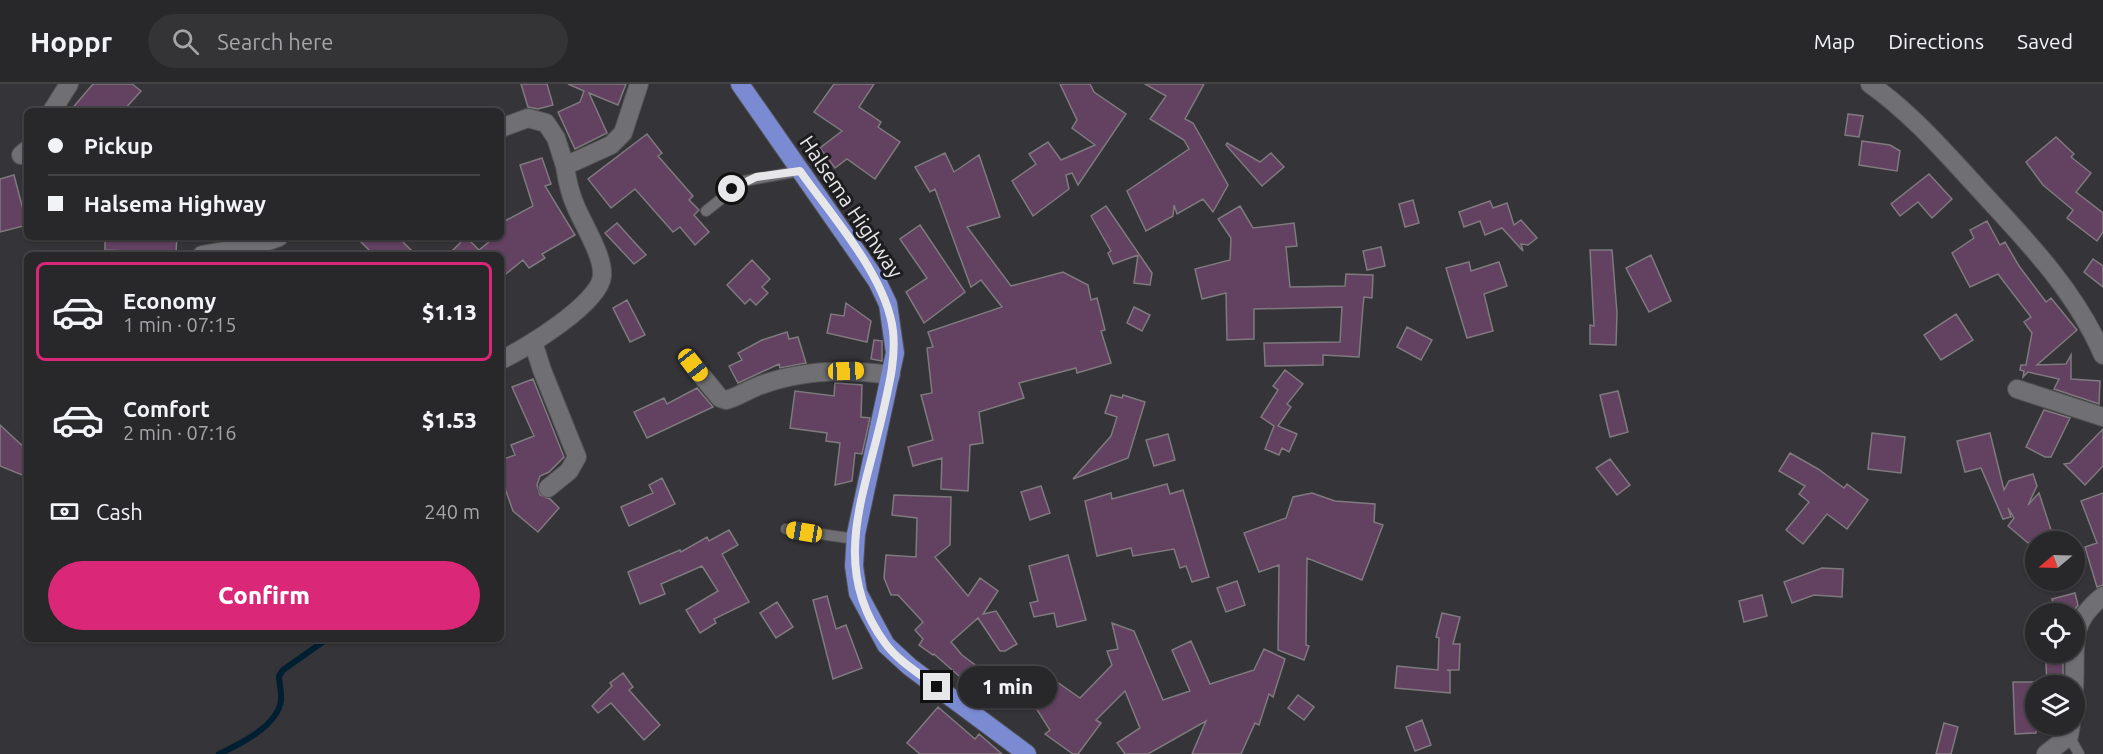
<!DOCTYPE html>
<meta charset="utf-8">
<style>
body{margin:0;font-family:Ubuntu,sans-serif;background:#343336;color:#f1f3f6;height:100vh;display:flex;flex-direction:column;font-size:22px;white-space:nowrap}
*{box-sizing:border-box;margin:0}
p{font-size:20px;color:#a5a5a8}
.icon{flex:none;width:33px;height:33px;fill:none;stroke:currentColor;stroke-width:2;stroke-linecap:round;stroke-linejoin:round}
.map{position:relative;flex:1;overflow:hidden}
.panel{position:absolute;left:24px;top:168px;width:480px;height:390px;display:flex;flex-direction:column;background:#28272a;border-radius:9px;box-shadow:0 2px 4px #0004,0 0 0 2px #444447}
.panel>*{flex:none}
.banner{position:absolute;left:24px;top:24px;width:480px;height:132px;border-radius:9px;box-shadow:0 2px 4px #0004,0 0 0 2px #444447;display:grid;align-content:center;height:132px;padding:0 24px;background:#28272a}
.needle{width:39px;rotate:251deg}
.buttons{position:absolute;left:2025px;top:447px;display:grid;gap:12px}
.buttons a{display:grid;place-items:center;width:60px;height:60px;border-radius:50%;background:#28272a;box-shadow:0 2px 4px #0004,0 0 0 2px #444447;font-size:30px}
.end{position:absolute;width:27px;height:27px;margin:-14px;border:8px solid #e7e6e8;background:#111;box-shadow:0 0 0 3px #111}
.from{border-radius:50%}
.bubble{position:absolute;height:42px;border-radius:21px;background:#28272a;box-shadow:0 2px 4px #0004,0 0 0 2px #444447;font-size:20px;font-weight:800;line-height:42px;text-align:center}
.car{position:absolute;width:18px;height:36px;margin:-18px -9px;border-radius:8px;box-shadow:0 0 4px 2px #0007;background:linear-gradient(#f5c518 24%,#345 0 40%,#f5c518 0 76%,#345 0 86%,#f5c518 0)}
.banner b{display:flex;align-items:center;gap:21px;height:57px;font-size:22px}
.banner b+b{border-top:2px solid #444447}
.banner i{width:15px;height:15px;background:#f1f3f6}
ul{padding:10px 0 0;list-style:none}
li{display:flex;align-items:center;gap:18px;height:99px;margin:0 12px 9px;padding:0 12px;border:3px solid transparent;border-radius:9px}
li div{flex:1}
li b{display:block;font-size:22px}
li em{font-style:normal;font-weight:800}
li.selected{border-color:#db2777}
li>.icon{width:54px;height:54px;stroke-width:1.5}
.pay{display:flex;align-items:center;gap:15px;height:66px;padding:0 24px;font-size:22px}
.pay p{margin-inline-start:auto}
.cta{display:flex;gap:12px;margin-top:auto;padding:12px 24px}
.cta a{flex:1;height:69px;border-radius:36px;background:#db2777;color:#fff;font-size:24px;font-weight:800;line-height:69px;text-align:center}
header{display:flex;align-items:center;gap:36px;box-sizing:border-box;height:84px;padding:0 30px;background:#28272a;border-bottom:2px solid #444447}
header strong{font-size:28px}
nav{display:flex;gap:33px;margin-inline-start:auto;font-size:21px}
.search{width:420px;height:54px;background:#343336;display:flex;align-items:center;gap:15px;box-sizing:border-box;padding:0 21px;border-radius:33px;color:#a5a5a8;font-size:22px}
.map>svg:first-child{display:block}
</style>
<header>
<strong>Hoppr</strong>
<div class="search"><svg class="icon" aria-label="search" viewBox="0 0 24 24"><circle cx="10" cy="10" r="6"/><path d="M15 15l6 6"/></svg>Search here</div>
<nav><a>Map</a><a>Directions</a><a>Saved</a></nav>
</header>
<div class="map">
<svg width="2103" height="670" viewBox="0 0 2103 670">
<rect width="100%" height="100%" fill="#353438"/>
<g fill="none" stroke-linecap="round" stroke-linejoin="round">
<!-- stream -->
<path stroke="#011f33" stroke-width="6" d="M 219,670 C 240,660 278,642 281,616 C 282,609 279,599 279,592 L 283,586 L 327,555"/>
</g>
<!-- building -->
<path fill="#634160" stroke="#7e7a7e" stroke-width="1.5" d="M 93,0 L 132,0 L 141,7 L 123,27 L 70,27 Z
M 521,0 L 547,0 L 553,21 L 538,25 L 528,23 Z
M 568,0 L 626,0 L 618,21 L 589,9 L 607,49 L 575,65 L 558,28 L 580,18 L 584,7 Z
M 834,0 L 874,0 L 859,23 L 881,38 L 878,43 L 900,58 L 875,95 L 847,75 L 835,84 L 820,64 L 842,47 L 814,28 Z
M 1060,0 L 1090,0 L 1094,8 L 1126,30 L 1078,101 L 1072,89 L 1066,91 L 1069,105 L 1033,132 L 1012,97 L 1036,80 L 1029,70 L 1048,58 L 1061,76 L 1095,61 L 1072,44 L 1077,36 Z
M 1145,0 L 1204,0 L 1185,35 L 1193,39 L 1228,101 L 1213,128 L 1203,115 L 1177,130 L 1174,121 L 1173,132 L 1146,147 L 1127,107 L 1189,65 L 1184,56 L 1150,35 L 1166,12 Z
M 1848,30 L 1863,32 L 1859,53 L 1845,51 Z
M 647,50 L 662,69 L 658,72 L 693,112 L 689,116 L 699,126 L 694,131 L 709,148 L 695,161 L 680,143 L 673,148 L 635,105 L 611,124 L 588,95 Z
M 2056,53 L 2074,70 L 2071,73 L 2091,89 L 2076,108 L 2103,129 L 2103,148 L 2097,157 L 2067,134 L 2073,126 L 2043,101 L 2026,78 Z
M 1862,57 L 1890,61 L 1900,67 L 1897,87 L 1859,81 Z
M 1227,59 L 1260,78 L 1271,69 L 1284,83 L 1262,102 L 1226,61 Z
M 945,69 L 954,88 L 979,71 L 1000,133 L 967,143 L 1011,202 L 1063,188 L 1088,201 L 1091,216 L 1097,214 L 1105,246 L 1101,247 L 1111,279 L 1077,289 L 1076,284 L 1019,299 L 1024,314 L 979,328 L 983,359 L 970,361 L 968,407 L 941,405 L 942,374 L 913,382 L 908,363 L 933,356 L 921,311 L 932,309 L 927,264 L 933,263 L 928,248 L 1002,223 L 981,196 L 971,203 L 935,105 L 930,108 L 915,83 Z
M 542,74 L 551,100 L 545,102 L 575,151 L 542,170 L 545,174 L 529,184 L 523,176 L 501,194 L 501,171 L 448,171 L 466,153 L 479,166 L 495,153 L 501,153 L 501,139 L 533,122 L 520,81 Z
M 1929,90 L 1952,115 L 1932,134 L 1918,118 L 1900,132 L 1891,120 Z
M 14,91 L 27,141 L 0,148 L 0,95 Z
M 1413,116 L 1419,139 L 1405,143 L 1399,120 Z
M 1490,117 L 1493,124 L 1507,119 L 1514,141 L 1521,136 L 1537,154 L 1528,161 L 1521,160 L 1523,167 L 1502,144 L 1485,151 L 1480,137 L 1464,143 L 1459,128 Z
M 1106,122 L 1152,189 L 1150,201 L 1134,199 L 1138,171 L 1113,180 L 1108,169 L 1111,167 L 1091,132 Z
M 1240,122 L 1253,144 L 1294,139 L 1297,162 L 1286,163 L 1290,203 L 1345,202 L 1346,190 L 1373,191 L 1372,214 L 1364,213 L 1363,222 L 1359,273 L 1323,271 L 1323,281 L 1265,282 L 1264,259 L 1340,258 L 1342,223 L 1254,225 L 1254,255 L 1227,256 L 1226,209 L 1202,215 L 1195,185 L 1230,176 L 1231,154 L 1218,135 Z
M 1987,137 L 2000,161 L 2005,158 L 2019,182 L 2046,218 L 2051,214 L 2077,246 L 2037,281 L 2066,280 L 2071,271 L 2071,295 L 2100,297 L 2099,320 L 2054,305 L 2059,295 L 2028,288 L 2023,293 L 2024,287 L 2020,286 L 2021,281 L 2026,281 L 2032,249 L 2024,238 L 2031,233 L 1998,190 L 1970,203 L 1952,169 L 1974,154 L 1970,146 Z
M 617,139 L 646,171 L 634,180 L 605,149 Z
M 920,141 L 965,208 L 924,239 L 906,208 L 927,194 L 900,155 Z
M 105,153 L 177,153 L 176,169 L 105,166 Z
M 356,153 L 398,153 L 416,171 L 374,171 Z
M 1381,163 L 1385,182 L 1367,186 L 1363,167 Z
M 1590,166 L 1612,166 L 1617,229 L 1616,261 L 1590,260 L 1590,241 L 1594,242 Z
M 1651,171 L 1671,217 L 1649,228 L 1626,184 Z
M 2093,175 L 2103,182 L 2103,203 L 2084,188 Z
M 752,176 L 770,195 L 762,203 L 768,209 L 756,221 L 750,215 L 745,220 L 727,201 Z
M 1469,178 L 1471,187 L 1499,178 L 1507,202 L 1484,210 L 1493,247 L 1467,254 L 1446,184 Z
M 627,216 L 645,251 L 630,258 L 613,224 Z
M 846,219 L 871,237 L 867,258 L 827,249 L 831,230 L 844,232 Z
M 1134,223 L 1150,231 L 1142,247 L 1127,239 Z
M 1956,230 L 1973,256 L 1941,276 L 1924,251 Z
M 1407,243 L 1432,256 L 1421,276 L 1397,263 Z
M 787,248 L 789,255 L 798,253 L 806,279 L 780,284 L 779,280 L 738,299 L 729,282 L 742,276 L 738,269 L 762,256 Z
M 874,256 L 882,257 L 882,277 L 871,275 Z
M 1285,286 L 1303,300 L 1287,320 L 1291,323 L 1278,342 L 1297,350 L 1289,368 L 1282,364 L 1279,371 L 1265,365 L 1274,342 L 1261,333 L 1278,306 L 1273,302 Z
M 533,295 L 564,373 L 549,388 L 540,392 L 537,401 L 540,411 L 550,415 L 559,424 L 538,448 L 513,427 L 501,393 L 501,376 L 515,371 L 511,361 L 534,352 L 512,303 Z
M 835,299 L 862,301 L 861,333 L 870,334 L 862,370 L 855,369 L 852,397 L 835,401 L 840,359 L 826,357 L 827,349 L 790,344 L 795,307 L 834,312 Z
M 697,304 L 713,323 L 647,354 L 634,328 L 664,314 L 667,320 Z
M 1618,307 L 1628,348 L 1610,353 L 1600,311 Z
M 1111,311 L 1122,314 L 1123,311 L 1145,318 L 1128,374 L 1073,395 L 1111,352 L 1117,333 L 1105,329 Z
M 2044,326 L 2070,334 L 2051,373 L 2045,373 L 2026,363 Z
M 0,341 L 27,366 L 27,393 L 0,382 Z
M 2103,345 L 2103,382 L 2085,401 L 2064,380 L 2070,379 Z
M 1872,349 L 1905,353 L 1901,389 L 1868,385 Z
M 1990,349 L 2004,406 L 2009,397 L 2033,390 L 2037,402 L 2028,421 L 2039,409 L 2052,449 L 2028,459 L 2008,442 L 2014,434 L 2008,424 L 2011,433 L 2003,435 L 1981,384 L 1965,388 L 1957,357 Z
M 1168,350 L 1175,376 L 1154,382 L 1146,356 Z
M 1790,369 L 1818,385 L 1844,404 L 1847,400 L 1868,416 L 1847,445 L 1827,430 L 1803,460 L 1786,446 L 1809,418 L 1799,410 L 1805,402 L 1779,387 Z
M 1610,375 L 1630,401 L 1617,411 L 1596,384 Z
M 662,394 L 675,420 L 629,442 L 621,423 L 653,409 L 649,401 Z
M 1167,400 L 1170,410 L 1183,406 L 1209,493 L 1192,498 L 1186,482 L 1180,484 L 1174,465 L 1133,472 L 1131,464 L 1097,472 L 1085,417 L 1111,409 L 1112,415 Z
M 1041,402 L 1050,429 L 1030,436 L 1021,408 Z
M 1312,409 L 1335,417 L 1375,420 L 1374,438 L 1383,441 L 1362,496 L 1307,474 L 1306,561 L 1309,562 L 1304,576 L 1278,566 L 1279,481 L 1259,488 L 1244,449 L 1286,434 L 1293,413 Z
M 2103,409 L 2103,501 L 2097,503 L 2085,463 L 2097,459 L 2081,417 Z
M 894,411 L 951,413 L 950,461 L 935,473 L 968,512 L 980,494 L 998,507 L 983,530 L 996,527 L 1017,560 L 1005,567 L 1000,567 L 978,534 L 951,558 L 962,571 L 987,590 L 975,606 L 934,570 L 933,571 L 919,561 L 923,555 L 915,546 L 923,538 L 898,511 L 891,511 L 884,494 L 886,471 L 916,473 L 917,434 L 892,431 Z
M 729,446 L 738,461 L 722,470 L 749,518 L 714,535 L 716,539 L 700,549 L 686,526 L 718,507 L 702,482 L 661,500 L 665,510 L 640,520 L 628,488 L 680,466 L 681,468 L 707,453 L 709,457 Z
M 1068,471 L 1086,536 L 1057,543 L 1054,529 L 1034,533 L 1030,519 L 1038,517 L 1029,482 Z
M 1822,484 L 1843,485 L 1842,513 L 1814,511 L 1792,519 L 1784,498 Z
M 1237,497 L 1245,521 L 1226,528 L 1217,504 Z
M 2075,509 L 2078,521 L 2073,528 L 2056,530 L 2052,515 Z
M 1762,511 L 1767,532 L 1744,538 L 1739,517 Z
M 827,512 L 836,545 L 846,541 L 862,584 L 833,595 L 813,516 Z
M 777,518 L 793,543 L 776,554 L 760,529 Z
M 1442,529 L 1460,533 L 1453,560 L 1460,560 L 1459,586 L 1447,586 L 1450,587 L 1450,609 L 1395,604 L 1397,582 L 1438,586 L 1439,554 L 1436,553 Z
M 1112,539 L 1134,547 L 1163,616 L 1190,607 L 1172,566 L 1191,557 L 1210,600 L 1254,586 L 1264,565 L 1285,575 L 1273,613 L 1269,610 L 1259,641 L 1255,639 L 1241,670 L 1192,670 L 1206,637 L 1148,670 L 1125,670 L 1117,659 L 1140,644 L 1125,607 L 1096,636 L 1101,639 L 1078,670 L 1073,670 L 1045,650 L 1050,646 L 1013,588 L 1035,600 L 1039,594 L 1053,614 L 1047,591 L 1080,614 L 1112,581 L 1107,567 L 1118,565 Z
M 2046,579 L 2063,579 L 2063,602 L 2047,602 Z
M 623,589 L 633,603 L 629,606 L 660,641 L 644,656 L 611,619 L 598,629 L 592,622 L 612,602 L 610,599 Z
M 2013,598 L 2036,598 L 2036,649 L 2015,650 Z
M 1298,611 L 1314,623 L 1304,636 L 1288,624 Z
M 938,623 L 975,655 L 979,650 L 1002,670 L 920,670 L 907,659 Z
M 1422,636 L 1431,661 L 1415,667 L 1406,643 Z
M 1944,639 L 1958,643 L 1951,670 L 1936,670 Z"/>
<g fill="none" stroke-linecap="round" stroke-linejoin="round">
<defs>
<path id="service" d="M 706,127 L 744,97 L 800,87
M 786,445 L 855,455
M 2069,652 L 2079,670"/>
<path id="minor" d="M 52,27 L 69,0
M 501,44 L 528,34 L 546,39 L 556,54 L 565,82
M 21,71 L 27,66
M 202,171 L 257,161 L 279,153
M 533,258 L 542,286 L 577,373 L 569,387 L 548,404
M 501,276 C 525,265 600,219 602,192 C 604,173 583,140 576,123 C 570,110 567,96 565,82 L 611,61 L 623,49 L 639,0
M 693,281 L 720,314 L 726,316 C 738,313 749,305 761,301 C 802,286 848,285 891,291
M 2017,305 L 2103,333
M 2074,605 C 2077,563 2066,541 2103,512
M 2046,670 L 2069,652 L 2071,640"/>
<path id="secondary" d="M 1870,0 C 1911,29 1944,67 1978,104 C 2026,156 2075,206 2103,271"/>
<path id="trunk" d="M 740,0 L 877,197 L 888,220 L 895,269 L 856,450 L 854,482 L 858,509 L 886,561 L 910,583 L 1027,670"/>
</defs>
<!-- service casing -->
<use href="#service" stroke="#525153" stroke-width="12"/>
<!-- minor casing -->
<use href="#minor" stroke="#525153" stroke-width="20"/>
<!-- secondary casing -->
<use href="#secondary" stroke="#525153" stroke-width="20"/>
<!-- trunk casing -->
<use href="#trunk" stroke="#525153" stroke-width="20"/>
<!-- service -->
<use href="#service" stroke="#706f73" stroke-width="10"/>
<!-- minor -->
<use href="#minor" stroke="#706f73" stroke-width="18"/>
<!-- secondary -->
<use href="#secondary" stroke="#706f73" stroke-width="18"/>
<!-- trunk -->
<use href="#trunk" stroke="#7a8bd3" stroke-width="18"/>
</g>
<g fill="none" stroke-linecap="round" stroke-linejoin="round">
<!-- route -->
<path stroke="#e7e6e8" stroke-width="8" d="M 732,105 L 756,93 L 800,87 C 831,131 887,193 893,247 C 896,275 889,301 883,328 C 865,410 829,483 885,559 C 898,577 920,590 937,603"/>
</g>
<g text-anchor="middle" stroke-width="6" stroke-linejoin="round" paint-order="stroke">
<!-- street labels -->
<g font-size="21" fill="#e7e6e8" stroke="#1d1c1e">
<text transform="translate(851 123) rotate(56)" y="7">Halsema Highway</text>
</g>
</g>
</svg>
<div class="buttons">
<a><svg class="needle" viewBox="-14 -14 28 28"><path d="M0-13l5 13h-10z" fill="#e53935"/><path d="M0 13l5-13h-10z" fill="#a5a5a8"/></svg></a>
<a><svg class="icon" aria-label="locate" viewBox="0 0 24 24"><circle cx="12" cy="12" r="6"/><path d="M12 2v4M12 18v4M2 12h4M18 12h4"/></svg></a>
<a><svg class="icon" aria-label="layers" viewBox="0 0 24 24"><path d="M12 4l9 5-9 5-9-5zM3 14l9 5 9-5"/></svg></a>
</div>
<i class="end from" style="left:732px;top:105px"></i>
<i class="end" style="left:937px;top:603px"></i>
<div class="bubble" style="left:958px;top:582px;width:99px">1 min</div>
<i class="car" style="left:693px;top:281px;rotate:142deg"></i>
<i class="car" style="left:846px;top:287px;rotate:88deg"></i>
<i class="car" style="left:804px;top:448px;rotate:279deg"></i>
<div class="banner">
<b><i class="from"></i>Pickup</b>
<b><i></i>Halsema Highway</b>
</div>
<section class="panel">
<ul>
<li class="selected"><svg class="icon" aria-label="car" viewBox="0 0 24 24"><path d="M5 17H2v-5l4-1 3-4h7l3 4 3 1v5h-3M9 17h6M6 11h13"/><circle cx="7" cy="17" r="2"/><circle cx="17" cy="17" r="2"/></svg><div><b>Economy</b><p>1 min · 07:15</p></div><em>$1.13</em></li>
<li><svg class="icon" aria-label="car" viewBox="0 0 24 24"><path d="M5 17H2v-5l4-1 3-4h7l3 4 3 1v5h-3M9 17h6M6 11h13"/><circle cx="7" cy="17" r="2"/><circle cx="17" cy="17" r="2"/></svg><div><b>Comfort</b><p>2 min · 07:16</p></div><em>$1.53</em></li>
</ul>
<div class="pay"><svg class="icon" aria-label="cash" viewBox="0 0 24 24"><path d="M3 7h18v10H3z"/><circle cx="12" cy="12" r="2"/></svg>Cash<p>240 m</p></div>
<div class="cta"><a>Confirm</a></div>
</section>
</div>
